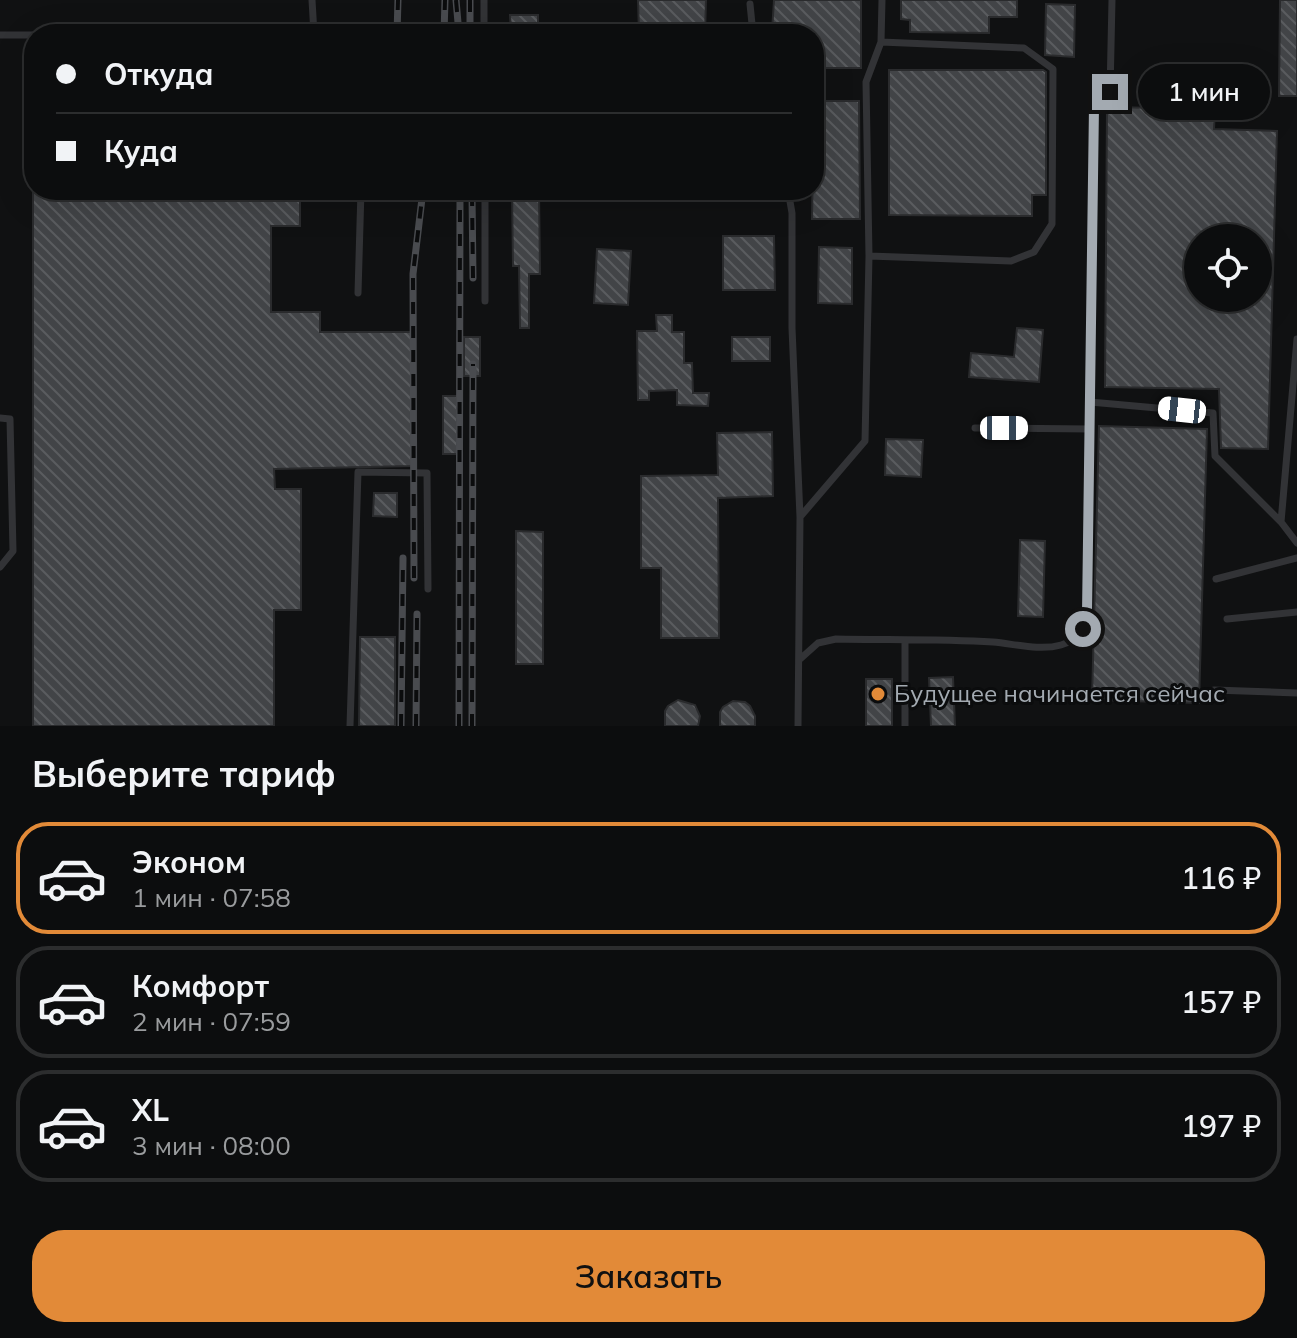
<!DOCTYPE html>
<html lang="ru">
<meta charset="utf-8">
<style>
body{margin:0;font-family:Mulish,sans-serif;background:#151617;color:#f1f3f6;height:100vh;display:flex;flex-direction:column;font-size:30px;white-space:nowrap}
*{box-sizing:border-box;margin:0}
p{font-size:26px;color:#9a9c9e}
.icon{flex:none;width:44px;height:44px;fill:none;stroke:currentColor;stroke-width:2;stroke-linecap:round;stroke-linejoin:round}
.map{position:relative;height:726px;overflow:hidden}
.sheet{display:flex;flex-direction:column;background:#0c0d0e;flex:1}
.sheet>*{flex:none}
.top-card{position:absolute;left:24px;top:24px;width:800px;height:176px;border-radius:32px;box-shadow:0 8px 32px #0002,0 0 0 2px #2c2d2e;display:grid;align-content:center;height:176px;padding:0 32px;background:#0c0d0e}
.controls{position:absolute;left:1184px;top:224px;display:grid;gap:16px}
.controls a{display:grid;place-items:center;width:88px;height:88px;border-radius:50%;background:#0c0d0e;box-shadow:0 8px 32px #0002,0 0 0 2px #2c2d2e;font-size:40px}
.end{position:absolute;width:36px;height:36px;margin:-18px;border:10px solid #a3aab1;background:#111;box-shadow:0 0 0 4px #111}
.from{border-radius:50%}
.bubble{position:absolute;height:56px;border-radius:28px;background:#0c0d0e;box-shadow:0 8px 32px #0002,0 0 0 2px #2c2d2e;font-size:26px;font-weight:600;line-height:56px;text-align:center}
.car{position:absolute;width:24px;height:48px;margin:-24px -12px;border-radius:10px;box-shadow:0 0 6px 2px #0007;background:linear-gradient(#fff 24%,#345 0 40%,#fff 0 76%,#345 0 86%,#fff 0)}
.top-card b{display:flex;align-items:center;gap:28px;height:76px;font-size:30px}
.top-card b+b{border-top:2px solid #2c2d2e}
.top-card i{width:20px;height:20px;background:#f1f3f6}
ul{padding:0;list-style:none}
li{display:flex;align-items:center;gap:24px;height:112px;margin:0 16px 12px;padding:0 16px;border:4px solid #2c2d2e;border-radius:32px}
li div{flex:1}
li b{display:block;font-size:30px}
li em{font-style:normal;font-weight:600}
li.current{border-color:#e28a38}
li>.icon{width:72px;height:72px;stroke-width:1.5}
h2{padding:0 32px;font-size:36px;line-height:96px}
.primary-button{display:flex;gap:16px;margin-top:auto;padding:16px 32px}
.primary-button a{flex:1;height:92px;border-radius:32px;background:#e28a38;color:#111;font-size:32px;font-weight:600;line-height:92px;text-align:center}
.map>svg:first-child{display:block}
</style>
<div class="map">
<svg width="1297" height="726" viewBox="0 0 1297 726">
<defs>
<pattern id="building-back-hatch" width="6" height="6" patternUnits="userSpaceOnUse" patternTransform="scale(2)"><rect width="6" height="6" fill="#424447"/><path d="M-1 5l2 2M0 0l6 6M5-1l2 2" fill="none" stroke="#5a5c5f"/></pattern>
</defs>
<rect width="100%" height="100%" fill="#101112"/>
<!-- building -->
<path fill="url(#building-back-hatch)" stroke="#2a2b2d" stroke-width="2" fill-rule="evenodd" d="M 638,0 L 706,0 L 705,34 L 639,34 Z
M 774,0 L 861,0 L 861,68 L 814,68 L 814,34 L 772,31 Z
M 901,0 L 1017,0 L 1017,17 L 989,17 L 989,33 L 910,32 L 910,20 L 901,19 Z
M 1280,0 L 1297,0 L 1297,96 L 1279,96 Z
M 1046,4 L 1075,5 L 1074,57 L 1045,55 Z
M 510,15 L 538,15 L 538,34 L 511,34 Z
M 889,70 L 1043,70 L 1046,72 L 1046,195 L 1032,195 L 1032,216 L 889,215 Z
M 814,101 L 859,101 L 860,219 L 812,219 Z
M 1107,107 L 1215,109 L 1214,129 L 1277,131 L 1268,449 L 1221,448 L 1219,389 L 1105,387 ZM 1198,238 L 1258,238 L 1258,298 L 1198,298 Z
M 33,190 L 300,190 L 300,226 L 271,226 L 271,312 L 320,312 L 320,332 L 411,332 L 412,466 L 274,469 L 275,489 L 301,489 L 301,610 L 274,610 L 274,726 L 33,726 Z
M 512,190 L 539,190 L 540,274 L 529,274 L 529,328 L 520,328 L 519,266 L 513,266 Z
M 723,236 L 774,236 L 775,290 L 723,290 Z
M 819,247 L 852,248 L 852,304 L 818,303 Z
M 597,249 L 631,251 L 628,305 L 594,303 Z
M 656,315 L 672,315 L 672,332 L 684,332 L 684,363 L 692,363 L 693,393 L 709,393 L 708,406 L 677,405 L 677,390 L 649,391 L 649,400 L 638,400 L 637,331 L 657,331 Z
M 1017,328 L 1043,330 L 1039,382 L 969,377 L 971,353 L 1014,357 Z
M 464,337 L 480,337 L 480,376 L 464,376 Z
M 732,337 L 770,337 L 770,361 L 732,361 Z
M 443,396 L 457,396 L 457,454 L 443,454 Z
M 1099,426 L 1207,429 L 1199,703 L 1092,700 Z
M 772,432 L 773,496 L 718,498 L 719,638 L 661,638 L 661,568 L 641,568 L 641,476 L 718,475 L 717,433 Z
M 886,439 L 923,440 L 921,477 L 885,475 Z
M 374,493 L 397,493 L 397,517 L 373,516 Z
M 516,531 L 543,532 L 543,664 L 516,664 Z
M 1020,540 L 1045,541 L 1043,617 L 1018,616 Z
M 360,637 L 395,637 L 395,726 L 359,726 Z
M 953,677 L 955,726 L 931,726 L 929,678 Z
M 866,679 L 892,679 L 892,726 L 866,726 Z
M 678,700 L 695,705 L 700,716 L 698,726 L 665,726 L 665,711 L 668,706 Z
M 733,701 L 745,702 L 750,706 L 755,716 L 755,726 L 720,726 L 720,712 L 723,707 Z"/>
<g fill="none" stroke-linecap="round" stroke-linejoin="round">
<!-- lane -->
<path stroke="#323336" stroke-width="7" d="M 312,0 L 314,34
M 484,0 L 484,34
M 750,4 L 753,34
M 0,35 L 34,35
M 485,190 L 485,301
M 788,190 L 792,213 L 792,328 L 800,517
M 869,256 L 1011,261 L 1034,252 L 1052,224 L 1053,69 L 1024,48 L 881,42
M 358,293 L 361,190
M 1297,339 L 1281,522 L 1297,543
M 1090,402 L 1213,413 L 1215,456 L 1281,522
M 0,418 L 10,419 L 13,551 L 0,567
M 975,428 L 1090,429
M 1216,579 L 1297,558
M 1227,619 L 1297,612
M 799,660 L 818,643 L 836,639 C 888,640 941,639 993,642 C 1015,644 1040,651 1061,645 C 1078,640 1083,628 1087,613 L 1094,106 L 1110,92 L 1112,0
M 1214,690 L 1297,693
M 350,726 L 358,472 L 427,473 L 428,589
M 798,726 L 800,517 L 865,441 L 869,256 L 866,82 L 881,42 L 882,0
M 905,726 L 905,640"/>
<defs>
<path id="rail" d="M 456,0 L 459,34
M 470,0 L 470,34
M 397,34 L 398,0
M 444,34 L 445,0
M 472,194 L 473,278
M 414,578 L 413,274 L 423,190
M 401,726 L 403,558
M 416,726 L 417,614
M 459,726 L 460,190
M 472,726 L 473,364"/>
</defs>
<!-- rail casing -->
<use href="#rail" stroke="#494b4f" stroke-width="7"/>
<!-- rail -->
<use href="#rail" stroke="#0b0c0d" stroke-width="4" stroke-dasharray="12" stroke-linecap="butt"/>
</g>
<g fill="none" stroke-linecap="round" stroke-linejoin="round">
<!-- route -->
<path stroke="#a3aab1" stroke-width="10" d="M 1083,629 L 1087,613 L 1094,106 L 1110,92"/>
</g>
<!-- markers -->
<circle fill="#e28a38" stroke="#0b0c0d" stroke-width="3" cx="878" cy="694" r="8"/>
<g text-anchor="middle" stroke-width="6" stroke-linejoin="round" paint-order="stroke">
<!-- poi labels -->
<g font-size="24" fill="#a3aab1" stroke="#0b0c0d" text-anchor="start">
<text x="894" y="702">Будущее начинается сейчас</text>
</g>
</g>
</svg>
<div class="controls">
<a><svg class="icon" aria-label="locate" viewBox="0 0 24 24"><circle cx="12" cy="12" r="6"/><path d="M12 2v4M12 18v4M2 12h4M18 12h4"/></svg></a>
</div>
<i class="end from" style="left:1083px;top:629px"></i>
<i class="end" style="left:1110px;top:92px"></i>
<div class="bubble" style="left:1138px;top:64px;width:132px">1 мин</div>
<i class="car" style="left:1182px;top:410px;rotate:276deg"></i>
<i class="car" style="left:1004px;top:428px;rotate:90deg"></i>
<div class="top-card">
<b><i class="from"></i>Откуда</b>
<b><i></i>Куда</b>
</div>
</div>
<section class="sheet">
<h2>Выберите тариф</h2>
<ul>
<li class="current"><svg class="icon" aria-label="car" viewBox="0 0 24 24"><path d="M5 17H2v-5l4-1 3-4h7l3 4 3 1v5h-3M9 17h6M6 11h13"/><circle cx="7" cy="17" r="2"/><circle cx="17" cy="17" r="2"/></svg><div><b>Эконом</b><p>1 мин · 07:58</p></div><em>116 ₽</em></li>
<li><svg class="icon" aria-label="car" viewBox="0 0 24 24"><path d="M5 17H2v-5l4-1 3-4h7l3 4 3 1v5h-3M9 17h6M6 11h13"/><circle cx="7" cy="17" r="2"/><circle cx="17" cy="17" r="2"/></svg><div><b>Комфорт</b><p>2 мин · 07:59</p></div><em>157 ₽</em></li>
<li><svg class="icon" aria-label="car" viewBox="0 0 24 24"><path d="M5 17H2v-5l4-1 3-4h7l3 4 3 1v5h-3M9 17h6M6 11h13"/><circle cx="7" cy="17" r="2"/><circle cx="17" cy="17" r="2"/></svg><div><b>XL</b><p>3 мин · 08:00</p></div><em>197 ₽</em></li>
</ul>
<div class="primary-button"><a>Заказать</a></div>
</section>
